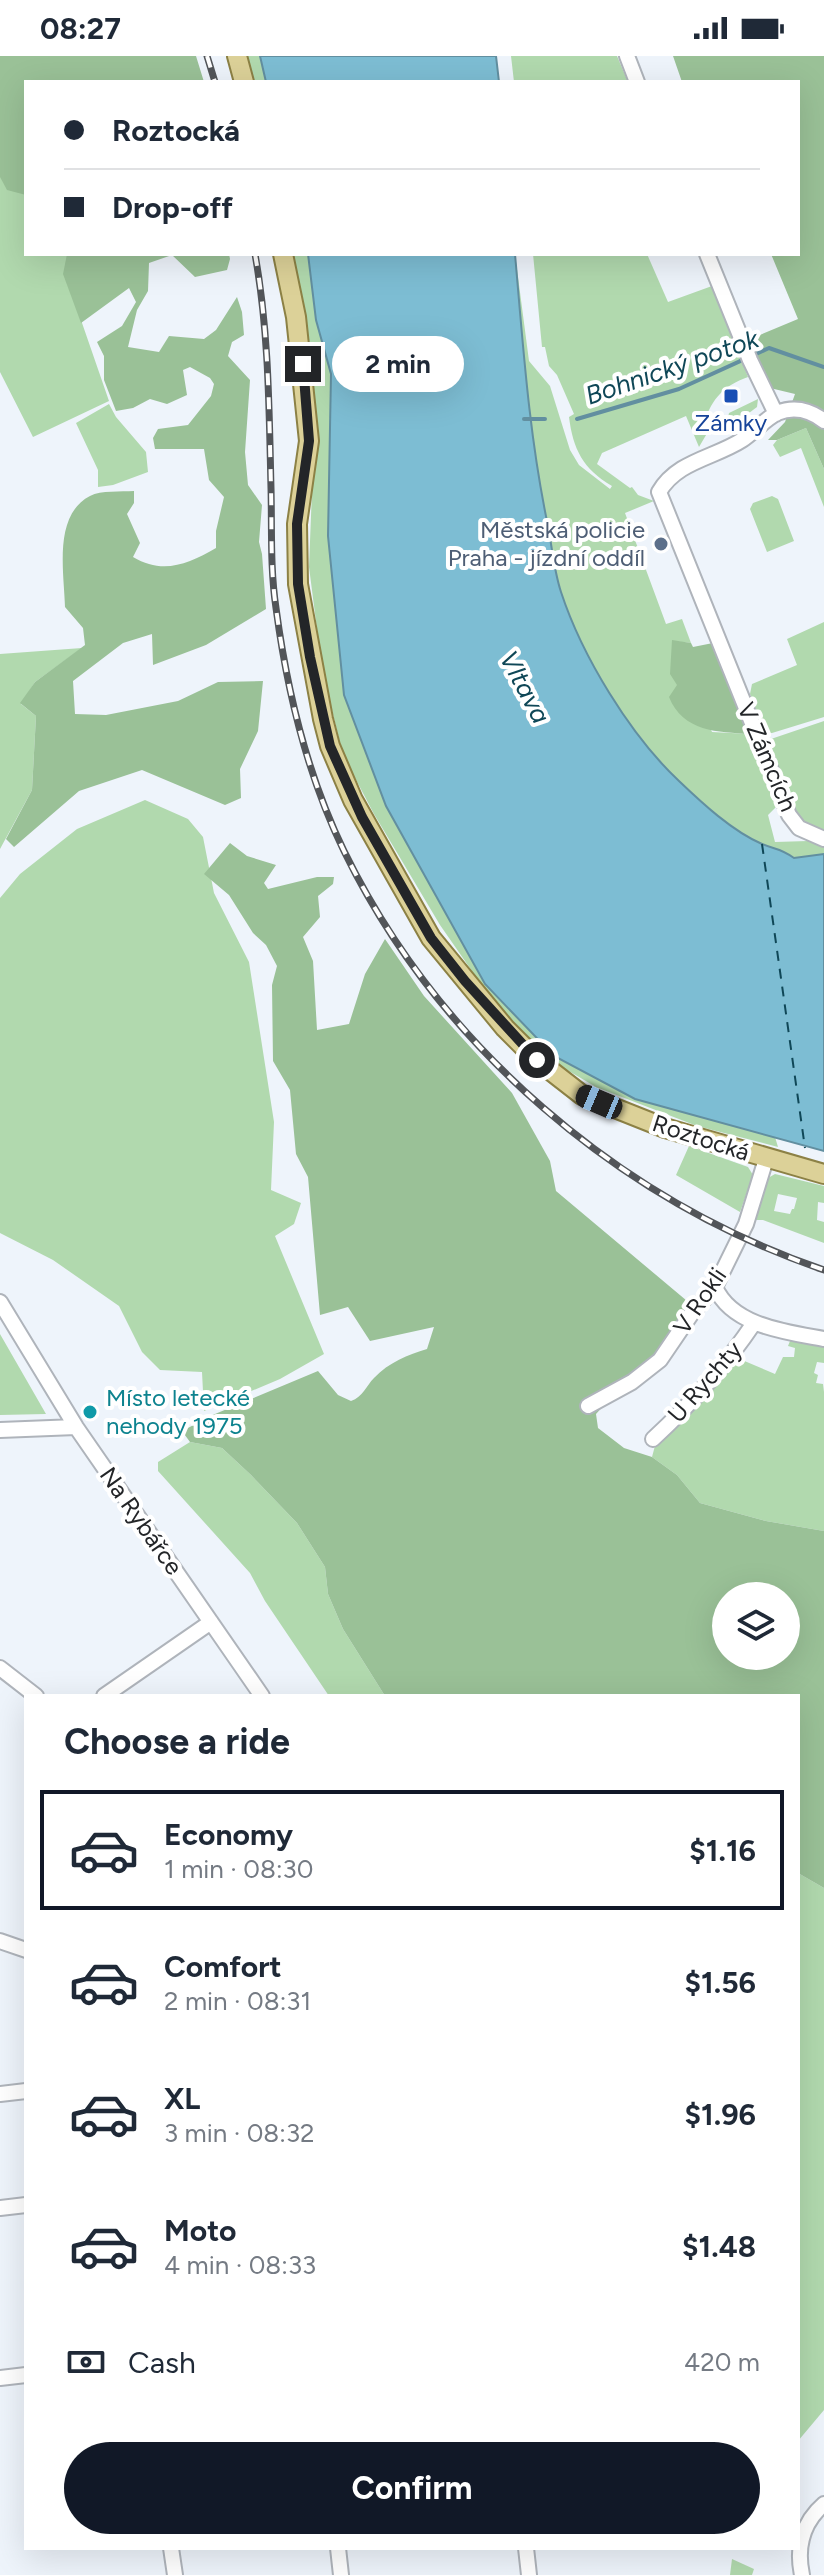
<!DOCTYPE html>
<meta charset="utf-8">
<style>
body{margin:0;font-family:Figtree,sans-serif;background:#f2f2f3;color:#1f2937;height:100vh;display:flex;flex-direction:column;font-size:30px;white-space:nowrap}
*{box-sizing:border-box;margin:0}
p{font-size:26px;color:#747a83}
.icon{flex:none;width:44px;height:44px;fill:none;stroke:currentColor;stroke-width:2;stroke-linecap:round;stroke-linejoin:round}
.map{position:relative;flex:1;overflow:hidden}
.side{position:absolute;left:24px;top:1638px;width:776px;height:856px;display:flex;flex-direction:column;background:#fff;border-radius:0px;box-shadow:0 8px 32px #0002}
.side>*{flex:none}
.banner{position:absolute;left:24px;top:24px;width:776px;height:176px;border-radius:0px;box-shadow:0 8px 32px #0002;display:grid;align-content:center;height:176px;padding:0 40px;background:#fff}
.controls{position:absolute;left:712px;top:1526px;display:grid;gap:16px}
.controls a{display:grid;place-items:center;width:88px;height:88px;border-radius:50%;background:#fff;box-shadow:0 8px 32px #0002;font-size:40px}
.end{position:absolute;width:36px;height:36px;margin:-18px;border:10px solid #232528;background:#fff;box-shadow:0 0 0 4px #fff}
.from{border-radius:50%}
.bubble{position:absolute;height:56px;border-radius:28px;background:#fff;box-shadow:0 8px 32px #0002;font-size:26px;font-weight:700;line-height:56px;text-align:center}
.car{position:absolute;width:24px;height:48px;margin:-24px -12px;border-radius:10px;box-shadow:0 0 6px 2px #0007;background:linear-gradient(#222 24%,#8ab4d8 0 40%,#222 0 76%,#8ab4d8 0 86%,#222 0)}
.banner b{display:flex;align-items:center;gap:28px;height:76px;font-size:30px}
.banner b+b{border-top:2px solid #e0e1e3}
.banner i{width:20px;height:20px;background:#1f2937}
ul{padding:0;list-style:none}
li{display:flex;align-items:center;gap:24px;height:120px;margin:0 16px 12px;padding:0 24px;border:4px solid transparent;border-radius:0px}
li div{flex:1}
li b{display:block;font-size:30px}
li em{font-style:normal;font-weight:700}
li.on{border-color:#111827}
li>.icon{width:72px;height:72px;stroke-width:1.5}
h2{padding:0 40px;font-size:36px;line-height:96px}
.pay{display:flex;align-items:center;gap:20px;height:88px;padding:0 40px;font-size:30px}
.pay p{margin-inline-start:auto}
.button{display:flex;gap:16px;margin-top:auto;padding:16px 40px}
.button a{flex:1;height:92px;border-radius:48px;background:#111827;color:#fff;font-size:32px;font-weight:700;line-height:92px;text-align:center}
.status{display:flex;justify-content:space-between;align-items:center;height:56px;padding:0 40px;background:#fff;direction:ltr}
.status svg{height:22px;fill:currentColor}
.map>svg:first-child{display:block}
</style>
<div class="status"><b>08:27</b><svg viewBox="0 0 49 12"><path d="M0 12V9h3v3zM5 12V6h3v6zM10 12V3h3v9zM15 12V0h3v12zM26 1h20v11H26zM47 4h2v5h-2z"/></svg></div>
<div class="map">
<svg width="824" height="2519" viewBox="0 0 824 2519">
<rect width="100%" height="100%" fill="#eef4fb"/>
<!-- green -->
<path fill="#b1d9ae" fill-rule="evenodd" d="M 247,0 L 260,0 L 266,26 L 253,26 Z
M 511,0 L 617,0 L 628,26 L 514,26 Z
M 0,111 L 26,136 L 26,198 L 68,198 L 81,264 L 109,345 L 33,381 L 0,316 Z
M 292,198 L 308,198 L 316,264 L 331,318 L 328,480 L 775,1081 L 778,1091 L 697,1070 L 596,1031 L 550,1004 L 490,941 L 440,869 L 374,758 L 343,699 L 331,650 L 318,581 L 309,511 L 315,357 L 312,307 Z
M 515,198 L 529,305 L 550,330 L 570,394 L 579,409 L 610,433 L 612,430 C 583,413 573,393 569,361 L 574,358 L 557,319 L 549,310 L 545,291 L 542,291 L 533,198 L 647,198 L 668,246 L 712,230 L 748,321 C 723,330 713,342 704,366 L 709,374 L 699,391 L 686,360 L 602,397 L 597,408 L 630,432 L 632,431 L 638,439 L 654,445 L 625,457 L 666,568 L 682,563 L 691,587 L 672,585 L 712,676 L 750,678 L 780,747 L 768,759 L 775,786 L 808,785 L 824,789 L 824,798 L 794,803 C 780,792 776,794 762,788 C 732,775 702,747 679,725 C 629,677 582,602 561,536 C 554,515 552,491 548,470 C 529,380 523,289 515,198 Z
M 758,343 L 757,351 L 729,372 L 726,371 L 729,357 Z
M 109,348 L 116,361 L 146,396 L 148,416 L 113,429 L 98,431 L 98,414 L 76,367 Z
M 806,372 L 824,413 L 824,451 L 801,392 L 780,401 L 773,389 L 777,384 Z
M 772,440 L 778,443 L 794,485 L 767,496 L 750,453 L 753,447 Z
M 824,566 L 824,661 L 772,677 L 764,677 L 750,638 L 752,628 L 797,609 L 787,583 Z
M 82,592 L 35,626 L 21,648 L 36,660 L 32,734 L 0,793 L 0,598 Z
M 824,665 L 824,778 L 802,767 L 793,759 L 766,688 L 768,684 Z
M 145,744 L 188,763 L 203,781 L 214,837 L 249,906 L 274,1066 L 271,1134 L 301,1147 L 294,1168 L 275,1180 L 324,1298 L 280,1323 L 204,1355 L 202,1316 L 160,1314 L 142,1296 L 119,1250 L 53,1204 L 0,1177 L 0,842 L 20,818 L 77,773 Z
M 689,1090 L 748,1111 L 753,1119 L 740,1156 L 676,1119 Z
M 775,1118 L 824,1130 L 824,1147 L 818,1146 L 817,1164 L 824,1166 L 824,1187 L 763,1164 L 753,1164 L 768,1122 ZM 778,1138 L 797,1142 L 794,1153 L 792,1153 L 790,1158 L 774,1155 Z
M 0,1278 L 46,1358 L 0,1359 Z
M 790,1285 L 824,1290 L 824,1307 L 817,1306 L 814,1317 L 818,1319 L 816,1327 L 823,1328 L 824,1336 L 824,1475 L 766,1465 L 700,1447 L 677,1419 L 652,1401 L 656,1386 L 735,1301 L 775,1318 L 783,1301 L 794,1301 L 795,1292 L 788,1290 Z
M 190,1386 L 222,1392 L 251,1419 L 297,1467 L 325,1511 L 328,1538 L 343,1573 L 385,1640 L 329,1640 L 265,1545 L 250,1517 L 158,1415 L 158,1406 Z
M 798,1817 L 824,1832 L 824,2354 L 798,2385 Z
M 732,2503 L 754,2513 L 752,2519 L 730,2519 Z"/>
<!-- forest -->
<path fill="#9ac197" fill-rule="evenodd" d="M 0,0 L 196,0 L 204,26 L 26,26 L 26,139 L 7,134 L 0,121 Z
M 673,0 L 824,0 L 824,413 L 806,372 L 777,384 L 768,384 L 785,366 L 795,338 L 770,332 L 748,284 L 798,263 L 771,198 L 798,198 L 798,26 L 682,26 Z
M 67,198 L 229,198 L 230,203 L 227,214 L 195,221 L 172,199 L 149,207 L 148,235 L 137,254 L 128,291 L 159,296 L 169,280 L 204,283 L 216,274 L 237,241 L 242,256 L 244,279 L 232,286 L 228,300 L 250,324 L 245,396 L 248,429 L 262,449 L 259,486 L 262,498 L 266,553 L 206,589 L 153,609 L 152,578 L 123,587 L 73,625 L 75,658 L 106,659 L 178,645 L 218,626 L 263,625 L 258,675 L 240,713 L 241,742 L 225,749 L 142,714 L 79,735 L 14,791 L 6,783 L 32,734 L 36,660 L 20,647 L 35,626 L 85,589 L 83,572 L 65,551 C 64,516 53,459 90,440 C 101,434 121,436 134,435 L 134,447 L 127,458 L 140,487 L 133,501 C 163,519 188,508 216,492 L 216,475 L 224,441 L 209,424 L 204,393 L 155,393 L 153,382 L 158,373 L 188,369 L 211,340 L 214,328 L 210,322 L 190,311 L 183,314 L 187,339 L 167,348 L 150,343 L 133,352 L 116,355 L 104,324 L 104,300 L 97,286 L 122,270 L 136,246 L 129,232 L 81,267 L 63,218 Z
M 672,584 L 691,587 L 693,591 L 713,587 L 750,678 C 718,676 683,676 669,641 L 677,629 L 670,618 Z
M 230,787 L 247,800 L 276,809 L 264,827 L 268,833 L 317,821 L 334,821 L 333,828 L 318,840 L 320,861 L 303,881 L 313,905 L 317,974 L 349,968 L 365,918 L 385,883 L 424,940 L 512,1037 L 550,1105 L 556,1135 L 693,1250 L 650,1309 L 625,1326 L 596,1358 L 598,1372 L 624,1392 L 652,1401 L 677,1419 L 700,1447 L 766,1465 L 824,1475 L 824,1832 L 798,1817 L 798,1640 L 385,1640 L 343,1573 L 328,1538 L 325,1511 L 297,1467 L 251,1419 L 222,1392 L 190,1386 L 182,1375 L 215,1358 L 318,1315 L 338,1339 L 351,1345 C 363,1341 366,1330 374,1322 C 389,1306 408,1299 427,1293 L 434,1271 L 370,1285 L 348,1251 L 320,1259 L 308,1121 L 296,1098 L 290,1034 L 273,1005 L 272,929 L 277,910 L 266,889 L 253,877 L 229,839 L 204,818 ZM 726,1540 L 786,1540 L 786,1600 L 726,1600 Z"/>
<!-- water -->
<path fill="#7dbdd3" stroke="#628fa0" stroke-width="2" d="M 260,0 L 496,0 L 499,26 L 266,26 Z
M 308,198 L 515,198 C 523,289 529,380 548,470 C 552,491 554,515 561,536 C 582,600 630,679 679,725 C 702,747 732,775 762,788 C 776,794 780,792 794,802 L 824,798 L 824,1095 L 635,1043 L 554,1000 L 485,928 L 386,750 L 344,639 L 328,480 L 331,318 L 316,264 Z"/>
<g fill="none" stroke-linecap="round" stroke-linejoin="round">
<!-- stream -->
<path stroke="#628fa0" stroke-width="4" d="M 524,363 L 545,363
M 577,363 L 679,333 L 769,292 L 824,311"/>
<!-- ferry -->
<path stroke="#0f4757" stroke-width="2" stroke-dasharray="10 8" stroke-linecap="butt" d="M 762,788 L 805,1092"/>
<defs>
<path id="minor" d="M 627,0 L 637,26
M 707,198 L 750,304 L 776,358
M 824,365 C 810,354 794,350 777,357 C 765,363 754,376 742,384 C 714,402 677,405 659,436 L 789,759 L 799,772 L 824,783
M 715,1231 C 732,1270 786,1276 824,1283
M 0,1246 L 76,1371 L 262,1640
M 588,1350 L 632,1326 L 660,1304 L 692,1257 L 715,1231 L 746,1168 L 766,1103
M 0,1374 L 76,1371
M 653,1383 C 691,1348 725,1310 754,1267
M 0,1612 L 36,1640
M 104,1640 L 211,1566
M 0,1885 L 26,1894
M 0,2038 L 26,2035
M 0,2152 L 26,2149
M 0,2322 L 26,2319
M 171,2492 L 175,2519
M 338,2492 L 341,2519
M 526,2492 L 529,2519
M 802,2519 C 796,2491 803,2466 824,2448"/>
<path id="major" d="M 237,0 L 244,26
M 283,198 L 296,261 L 309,385 L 297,468 L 298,528 L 323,663 L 330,690 L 353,744 L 431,882 L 505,972 L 537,1004 L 582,1039 L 665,1072 L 824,1118"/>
</defs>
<!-- minor casing -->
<use href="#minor" stroke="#afb4bb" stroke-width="18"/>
<!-- major casing -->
<use href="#major" stroke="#8c8145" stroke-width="22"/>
<!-- minor -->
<use href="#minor" stroke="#fff" stroke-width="14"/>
<!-- major -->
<use href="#major" stroke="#dcd198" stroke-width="18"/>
<defs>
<path id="rail" d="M 207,0 L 215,26
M 255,198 C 269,276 269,353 271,432 C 272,472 270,512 276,552 C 287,635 307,719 344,795 C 439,990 619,1144 824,1214"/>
</defs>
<!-- rail casing -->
<use href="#rail" stroke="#525559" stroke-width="7"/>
<!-- rail -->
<use href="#rail" stroke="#fff" stroke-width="4" stroke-dasharray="12" stroke-linecap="butt"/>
</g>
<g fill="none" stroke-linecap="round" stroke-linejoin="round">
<!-- route -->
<path stroke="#232528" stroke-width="10" d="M 303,308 L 309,385 L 297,468 L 298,528 L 310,601 L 330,690 L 362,761 L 431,882 L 465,925 L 537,1004"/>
</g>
<!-- markers -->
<rect fill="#1a4fb4" stroke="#fff" stroke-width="3" x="723" y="332" width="16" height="16" rx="4"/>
<circle fill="#5c6f8a" stroke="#fff" stroke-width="3" cx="661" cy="488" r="8"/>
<circle fill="#0f9aa8" stroke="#fff" stroke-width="3" cx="90" cy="1356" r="8"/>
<g text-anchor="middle" stroke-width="8" stroke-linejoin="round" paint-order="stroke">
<!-- transit labels -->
<g font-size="24" fill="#164399" stroke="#fff">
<text x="731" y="375">Zámky</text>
</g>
<!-- service labels -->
<g font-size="24" fill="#4e5e75" stroke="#fff" text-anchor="end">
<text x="645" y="482">Městská policie<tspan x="645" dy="28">Praha - jízdní oddíl</tspan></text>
</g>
<!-- street labels -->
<g font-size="24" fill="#232528" stroke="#fff">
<text transform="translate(767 701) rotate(67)" y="8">V Zámcích</text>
<text transform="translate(701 1082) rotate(18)" y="8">Roztocká</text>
<text transform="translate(700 1245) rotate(-56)" y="8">V Rokli</text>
<text transform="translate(705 1326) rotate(-49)" y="8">U Rychty</text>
<text transform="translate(141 1465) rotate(55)" y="8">Na Rybářce</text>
</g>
<!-- culture labels -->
<g font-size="24" fill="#0d838f" stroke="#fff" text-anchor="start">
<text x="106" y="1350">Místo letecké<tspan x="106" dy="28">nehody 1975</tspan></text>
</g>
<!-- water labels -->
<g font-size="26" font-style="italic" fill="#0f4757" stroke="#fff">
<text transform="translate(672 311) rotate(-19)" y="9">Bohnický potok</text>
<text transform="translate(525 631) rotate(62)" y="9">Vltava</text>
</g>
</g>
</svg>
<div class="controls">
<a><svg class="icon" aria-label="layers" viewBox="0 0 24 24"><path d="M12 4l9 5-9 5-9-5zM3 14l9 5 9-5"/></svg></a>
</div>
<i class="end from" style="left:537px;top:1004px"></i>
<i class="end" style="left:303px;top:308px"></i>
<div class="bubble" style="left:332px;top:280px;width:132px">2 min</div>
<i class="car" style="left:599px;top:1046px;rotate:293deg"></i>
<div class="banner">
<b><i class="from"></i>Roztocká</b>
<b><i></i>Drop-off</b>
</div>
<section class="side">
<h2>Choose a ride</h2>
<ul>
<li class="on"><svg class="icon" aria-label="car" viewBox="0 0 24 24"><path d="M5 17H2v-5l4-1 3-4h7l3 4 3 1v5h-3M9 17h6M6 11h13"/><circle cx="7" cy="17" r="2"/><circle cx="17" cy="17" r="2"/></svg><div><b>Economy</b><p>1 min · 08:30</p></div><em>$1.16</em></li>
<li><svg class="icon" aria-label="car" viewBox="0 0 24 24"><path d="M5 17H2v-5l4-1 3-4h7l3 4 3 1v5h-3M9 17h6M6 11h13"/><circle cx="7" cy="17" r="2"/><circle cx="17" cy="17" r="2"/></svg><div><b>Comfort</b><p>2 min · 08:31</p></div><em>$1.56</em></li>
<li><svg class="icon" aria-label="car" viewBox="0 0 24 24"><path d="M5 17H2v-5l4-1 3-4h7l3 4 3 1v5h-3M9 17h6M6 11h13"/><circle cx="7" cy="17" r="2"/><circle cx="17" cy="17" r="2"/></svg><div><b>XL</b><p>3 min · 08:32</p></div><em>$1.96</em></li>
<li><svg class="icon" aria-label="car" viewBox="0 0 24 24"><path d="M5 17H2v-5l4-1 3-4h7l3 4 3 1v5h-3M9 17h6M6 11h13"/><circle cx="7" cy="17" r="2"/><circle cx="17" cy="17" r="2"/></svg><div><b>Moto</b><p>4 min · 08:33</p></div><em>$1.48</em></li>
</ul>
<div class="pay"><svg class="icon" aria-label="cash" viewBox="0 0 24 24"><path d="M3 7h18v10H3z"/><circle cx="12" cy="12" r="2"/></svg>Cash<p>420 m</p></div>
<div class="button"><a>Confirm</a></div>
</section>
</div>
